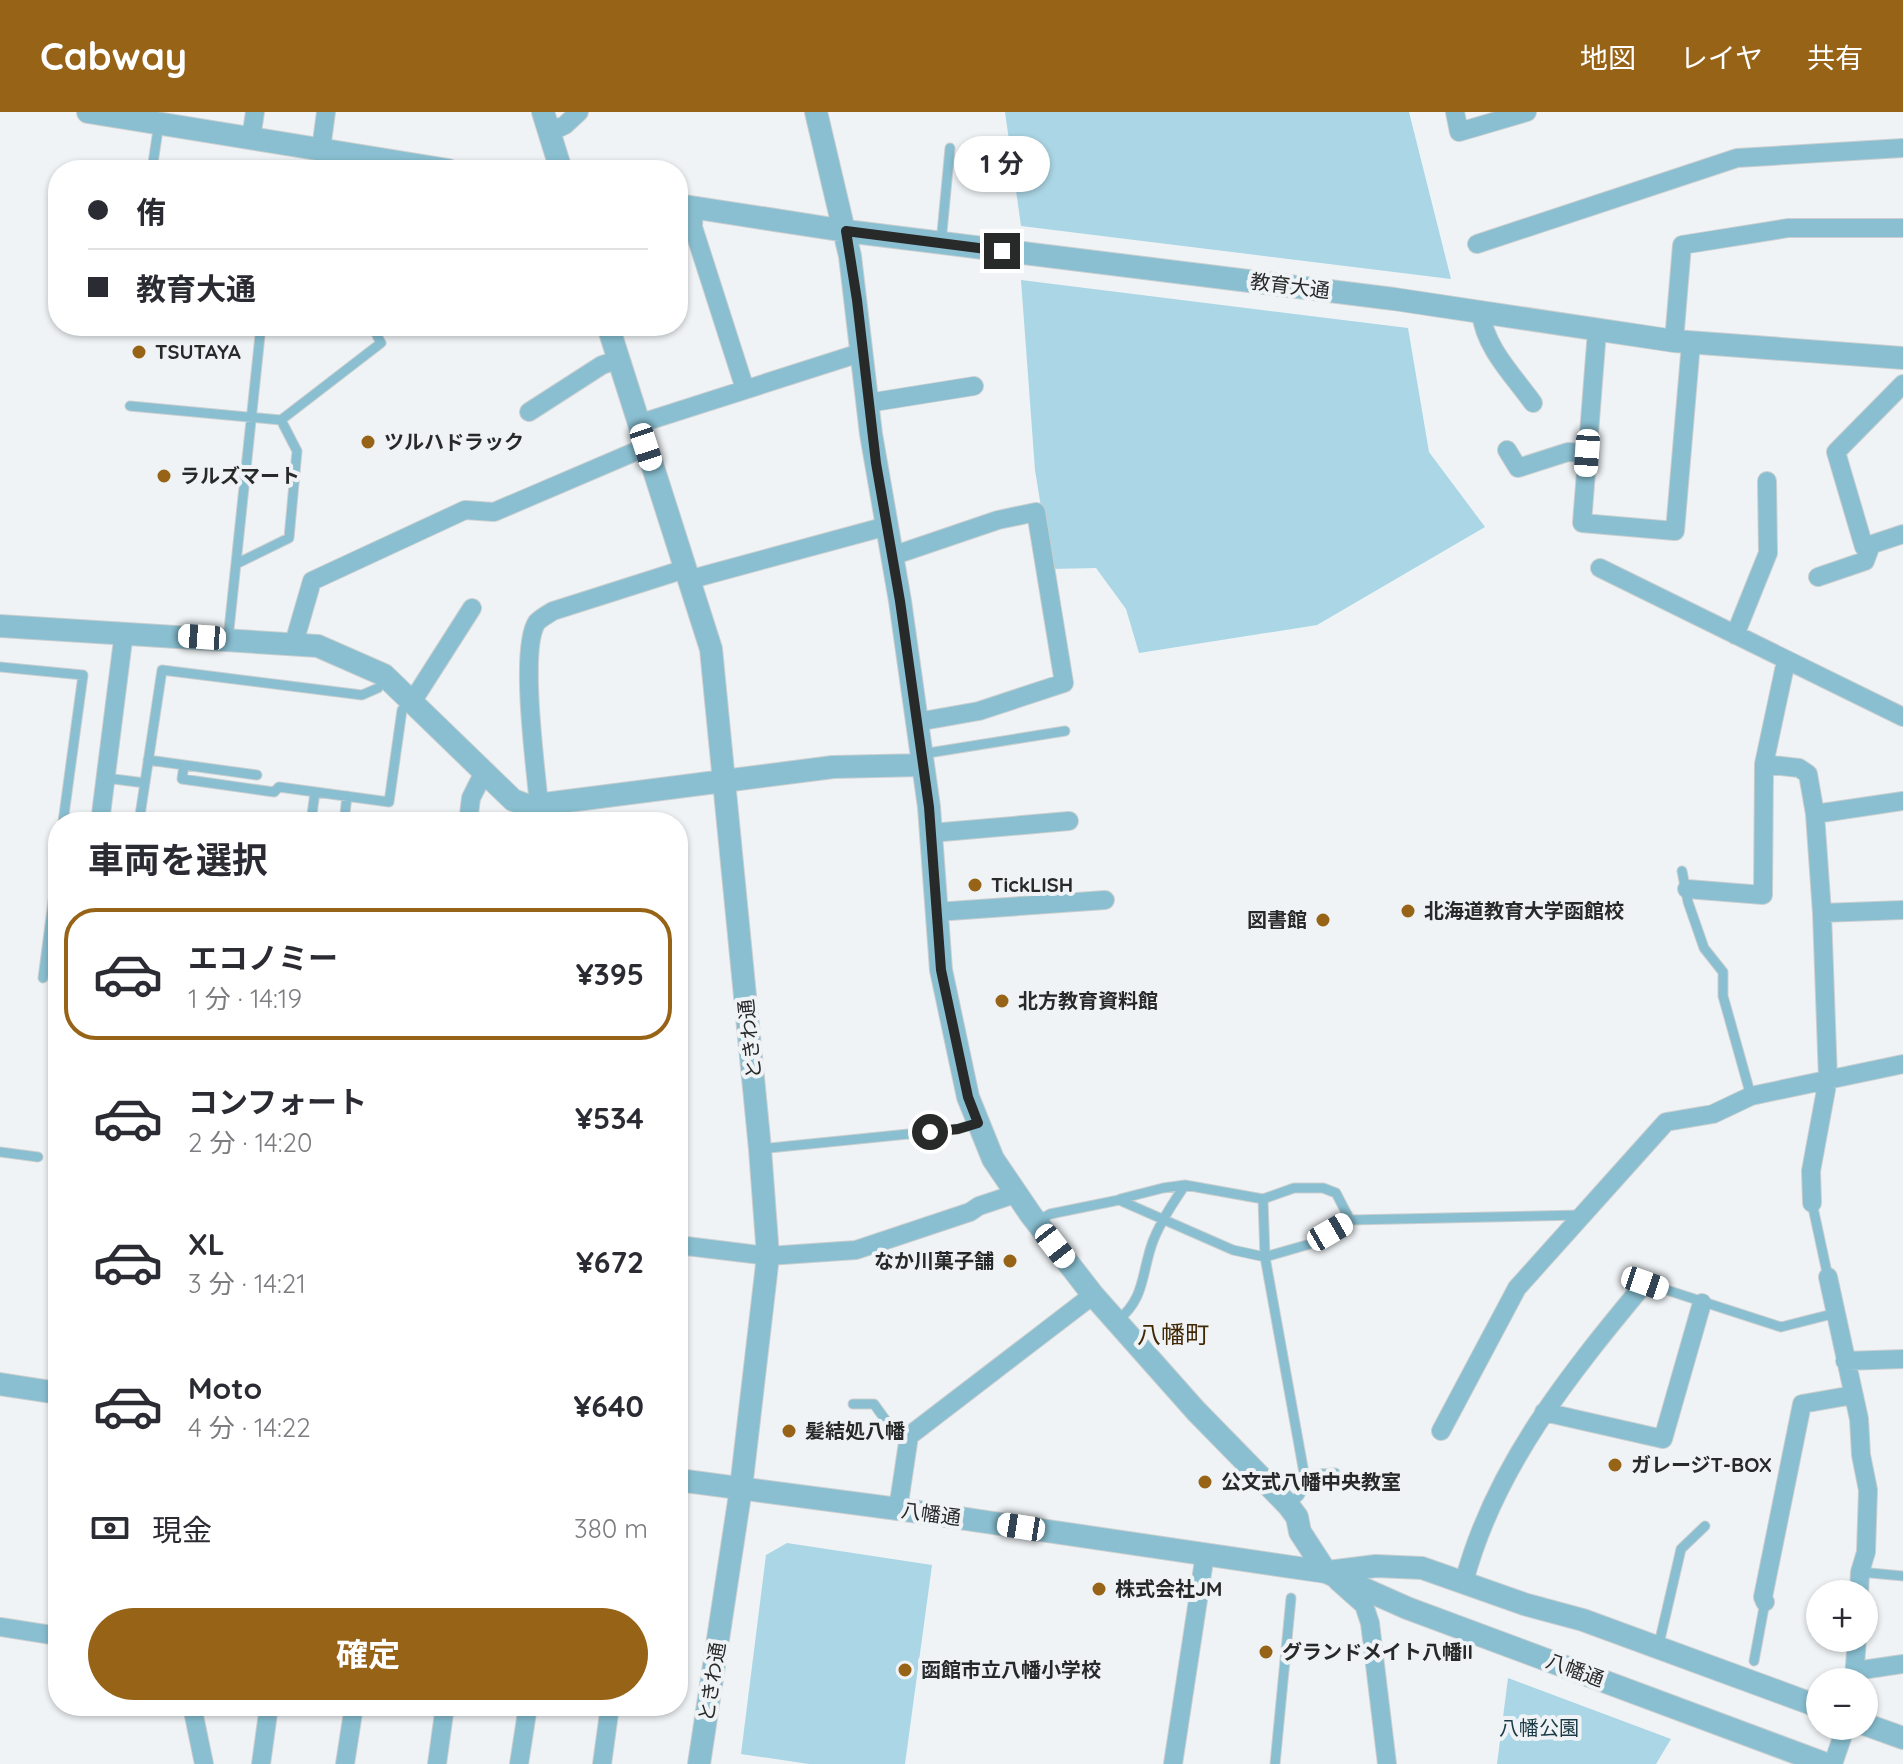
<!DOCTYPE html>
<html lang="ja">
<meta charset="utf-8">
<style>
body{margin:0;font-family:Quicksand,"Noto Sans JP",sans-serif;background:#f7f7f7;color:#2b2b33;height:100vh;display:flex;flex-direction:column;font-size:30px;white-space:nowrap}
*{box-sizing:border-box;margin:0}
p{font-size:26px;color:#7c7c81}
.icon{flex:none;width:44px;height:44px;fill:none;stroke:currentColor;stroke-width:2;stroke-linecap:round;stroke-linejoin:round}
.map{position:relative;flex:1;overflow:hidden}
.details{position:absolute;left:48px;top:700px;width:640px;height:904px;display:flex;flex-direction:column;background:#fff;border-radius:32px;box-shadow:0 2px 6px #0004}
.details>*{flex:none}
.guide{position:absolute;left:48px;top:48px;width:640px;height:176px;border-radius:32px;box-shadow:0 2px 6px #0004;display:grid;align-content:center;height:176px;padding:0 40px;background:#fff}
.buttons{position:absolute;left:1806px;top:1468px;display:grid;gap:16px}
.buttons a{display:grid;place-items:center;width:72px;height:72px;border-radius:50%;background:#fff;box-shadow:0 2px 6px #0004;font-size:40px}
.end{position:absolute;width:36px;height:36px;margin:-18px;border:10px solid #282a2a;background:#fff;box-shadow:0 0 0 4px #fff}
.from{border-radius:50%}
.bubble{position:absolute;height:56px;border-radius:28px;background:#fff;box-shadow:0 2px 6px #0004;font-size:26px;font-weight:700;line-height:56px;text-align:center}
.car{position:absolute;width:24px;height:48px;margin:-24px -12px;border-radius:10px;box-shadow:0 0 6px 2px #0007;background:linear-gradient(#fff 24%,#345 0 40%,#fff 0 76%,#345 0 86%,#fff 0)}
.guide b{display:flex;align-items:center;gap:28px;height:76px;font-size:30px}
.guide b+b{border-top:2px solid #e1e1e2}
.guide i{width:20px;height:20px;background:#2b2b33}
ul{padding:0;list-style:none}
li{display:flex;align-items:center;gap:24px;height:132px;margin:0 16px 12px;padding:0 24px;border:4px solid transparent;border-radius:32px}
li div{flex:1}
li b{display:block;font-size:30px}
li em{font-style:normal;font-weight:700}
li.selected{border-color:#966317}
li>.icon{width:72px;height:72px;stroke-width:1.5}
h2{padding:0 40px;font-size:36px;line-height:96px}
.pay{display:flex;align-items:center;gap:20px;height:88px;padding:0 40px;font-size:30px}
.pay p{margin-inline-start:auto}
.button{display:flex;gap:16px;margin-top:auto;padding:16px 40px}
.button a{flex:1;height:92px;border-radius:48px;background:#966317;color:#fff;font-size:32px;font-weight:700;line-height:92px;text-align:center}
header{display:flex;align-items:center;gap:48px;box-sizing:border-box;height:112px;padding:0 40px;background:#966317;color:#fff}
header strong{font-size:38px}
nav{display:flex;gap:44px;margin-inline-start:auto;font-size:28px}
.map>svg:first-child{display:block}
</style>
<header>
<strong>Cabway</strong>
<nav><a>地図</a><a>レイヤ</a><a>共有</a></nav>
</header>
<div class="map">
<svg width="1903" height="1652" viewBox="0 0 1903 1652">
<rect width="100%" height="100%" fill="#eff3f5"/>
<!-- green -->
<path fill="#abd6e5" d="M 1005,0 L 1409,0 L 1451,167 L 1021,114 Z
M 1021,168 L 1408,216 L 1429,340 L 1485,415 L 1317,513 L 1139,541 L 1126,497 L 1096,456 L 1051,457 L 1035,358 Z
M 787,1431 L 932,1453 L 905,1652 L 809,1652 L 741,1642 L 766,1443 Z
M 1508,1566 L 1671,1627 L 1656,1652 L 1497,1652 Z"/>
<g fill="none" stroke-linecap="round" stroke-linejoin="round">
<defs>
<path id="service" d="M 152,58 L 159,11
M 941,131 L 950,36
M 130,294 L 281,308 L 381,231 L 372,214
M 236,452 L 289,426 L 297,339 L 281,308
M 228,527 L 261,214
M 0,555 L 83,563 L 63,710
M 922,642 L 1065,619
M 148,648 L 257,663
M 184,653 L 182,667 L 274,680 L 279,675 L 389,690 L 402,598
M 106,666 L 145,671
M 139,710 L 162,558 L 362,583 L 378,576
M 311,710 L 315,680
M 344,710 L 347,684
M 1682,759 L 1688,790 L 1704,836 L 1723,860 L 1723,884 L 1751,984
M 43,866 L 58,752
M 760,1037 L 958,1017 L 978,1011
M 0,1040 L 38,1045
M 1120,1087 L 1163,1076 L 1185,1073 L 1263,1087 L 1294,1076 L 1323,1076 L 1336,1081 L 1350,1108
M 1812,1091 L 1828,1165
M 1036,1110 L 1050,1102 L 1119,1088 L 1233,1138 L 1265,1145 L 1263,1087
M 1645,1171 L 1781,1215 L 1836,1201
M 1117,1209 C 1146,1186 1141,1161 1153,1129 C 1161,1109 1173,1091 1185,1073
M 853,1292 L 874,1292 L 897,1324 L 909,1324
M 1304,1363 L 1335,1361
M 1288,1393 L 1299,1384 L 1306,1372 L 1265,1145 L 1310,1132 L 1350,1108 L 1581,1103
M 1860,1460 L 1903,1464
M 1658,1536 L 1681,1437 L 1705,1414
M 1754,1549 L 1765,1490
M 1275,1652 L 1291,1486"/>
<path id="minor" d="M 1455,0 L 1459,20 L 1527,0
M 550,20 L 565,13 L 579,0
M 251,26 L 255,0
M 321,37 L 326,0
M 694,95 L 693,115 L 745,277
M 1477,132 L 1737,46 L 1903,36
M 1481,201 C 1485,236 1513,263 1533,291
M 1597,219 L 1582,411 L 1675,419 L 1691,231
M 1674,229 L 1682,133 L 1788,116 L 1903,116
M 1903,272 L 1836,340 L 1864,435 L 1903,422
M 868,291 L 974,274
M 529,300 L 602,253 L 618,248
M 638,312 L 863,240
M 1507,338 L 1518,356 L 1568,340 L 1587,341
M 892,444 L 998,408 L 1036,400 L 1064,571 L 979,599 L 917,610
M 1600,456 L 1903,605
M 1818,465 L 1865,449 L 1871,433
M 688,468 L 887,414
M 1735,523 L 1768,441 L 1767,369
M 294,531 L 312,469 L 465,398 L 494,400 L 646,335
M 1786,549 L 1764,652 L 1799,656 L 1808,662 L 1815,702 L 1822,801 L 1828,967 L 1811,1059 L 1812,1091
M 412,590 L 472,496
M 539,693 C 536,659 519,536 537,510 C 541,506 548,502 553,499 L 685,457
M 1815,702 L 1903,689
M 100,710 L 124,520
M 468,710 L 471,686 L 484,660
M 931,721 L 1069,709
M 1687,777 L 1763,783 L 1764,652
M 936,800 L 1105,788
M 1822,801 L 1903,798
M 678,1133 L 768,1144 L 856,1138 L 970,1100 L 979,1094 L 1015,1082
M 1828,1165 L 1859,1307 L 1861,1343 L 1868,1378 L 1866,1440 L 1860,1460 L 1859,1482
M 1845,1249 L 1903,1247
M 1544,1300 L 1663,1327 L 1702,1191
M 1441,1319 L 1517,1176 L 1666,1010 L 1713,1002 L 1751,984 L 1903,952
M 898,1397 L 909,1324 L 1093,1183
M 1337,1469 L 1364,1493 L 1370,1511 L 1387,1652
M 1464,1470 C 1494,1355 1571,1260 1645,1171
M 1765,1490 L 1763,1485 L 1802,1292 L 1853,1283
M 0,1515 L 58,1524
M 1855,1559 L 1903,1552
M 1854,1567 L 1857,1526
M 192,1594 L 204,1652
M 261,1652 L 269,1594
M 345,1652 L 354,1594
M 437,1652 L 445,1594
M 519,1652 L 528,1594
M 602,1652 L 610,1594
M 1173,1652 L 1205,1442
M 1833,1652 L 1846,1614"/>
<path id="tertiary" d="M 88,0 L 448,58
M 543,0 L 561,58
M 816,0 L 850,144 L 871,322 L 900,489 L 929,695 L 941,858 L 968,985 L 993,1047 L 1031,1103 L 1093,1183 L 1196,1299 L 1288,1393 L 1297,1405 L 1300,1420 L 1326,1460
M 678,93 L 846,119 L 1394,187 L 1674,229 L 1903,246
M 608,214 L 711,537 L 760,1037 L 768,1144 L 741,1376 L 699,1652
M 0,514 L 318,534 L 384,563 L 513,688 L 529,694 L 833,655 L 923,653
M 0,1272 L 58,1281
M 678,1368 L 898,1397 L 1326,1460 L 1407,1496 L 1826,1652
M 1328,1460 L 1376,1454 L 1422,1456 L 1524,1492 L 1583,1508 L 1820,1595
M 1864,1612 L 1903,1626"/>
</defs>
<!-- service casing -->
<use href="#service" stroke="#cbcfd0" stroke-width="11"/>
<!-- minor casing -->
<use href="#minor" stroke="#cbcfd0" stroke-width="20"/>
<!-- tertiary casing -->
<use href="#tertiary" stroke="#cbcfd0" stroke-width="24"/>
<!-- service -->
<use href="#service" stroke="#89bfd1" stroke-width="9"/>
<!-- minor -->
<use href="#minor" stroke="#89bfd1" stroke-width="18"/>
<!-- tertiary -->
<use href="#tertiary" stroke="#89bfd1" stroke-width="22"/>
</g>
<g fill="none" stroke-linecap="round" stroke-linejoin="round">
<!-- route -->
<path stroke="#282a2a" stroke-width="10" d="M 930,1020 L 958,1017 L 978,1011 L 968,985 L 941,858 L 929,695 L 900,489 L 876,351 L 857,188 L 846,119 L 1002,139"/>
</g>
<!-- markers -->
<g fill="#966317" stroke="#eff3f5" stroke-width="3">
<circle cx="139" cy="240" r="8"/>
<circle cx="368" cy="330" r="8"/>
<circle cx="164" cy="364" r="8"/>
<circle cx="975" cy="773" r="8"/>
<circle cx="1408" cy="799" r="8"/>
<circle cx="1323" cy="808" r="8"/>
<circle cx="1002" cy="889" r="8"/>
<circle cx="1010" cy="1149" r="8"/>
<circle cx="789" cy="1319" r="8"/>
<circle cx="1615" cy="1353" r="8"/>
<circle cx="1205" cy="1370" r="8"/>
<circle cx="1099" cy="1477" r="8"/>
<circle cx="1266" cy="1540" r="8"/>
<circle cx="905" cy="1558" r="8"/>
</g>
<g text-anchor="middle" stroke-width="8" stroke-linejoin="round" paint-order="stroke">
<!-- street labels -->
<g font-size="20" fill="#282a2a" stroke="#eff3f5">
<text transform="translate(1290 174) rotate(7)" y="7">教育大通</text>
<text transform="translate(750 927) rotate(-96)" y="7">ときわ通</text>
<text transform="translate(931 1402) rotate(8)" y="7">八幡通</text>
<text transform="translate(1575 1558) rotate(20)" y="7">八幡通</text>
<text transform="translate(712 1570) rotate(-81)" y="7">ときわ通</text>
</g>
<!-- poi labels -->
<g font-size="20" font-weight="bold" fill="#282a2a" stroke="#eff3f5" text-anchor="start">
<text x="155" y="247">TSUTAYA</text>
<text x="384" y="337">ツルハドラック</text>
<text x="180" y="371">ラルズマート</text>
<text x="991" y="780">TickLISH</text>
<text x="1424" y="806">北海道教育大学函館校</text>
<text x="1307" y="815" text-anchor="end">図書館</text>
<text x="1018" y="896">北方教育資料館</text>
<text x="994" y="1156" text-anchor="end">なか川菓子舗</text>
<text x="805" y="1326">髪結処八幡</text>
<text x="1631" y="1360">ガレージT-BOX</text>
<text x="1221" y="1377">公文式八幡中央教室</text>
<text x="1115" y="1484">株式会社JM</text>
<text x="1282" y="1547">グランドメイト八幡II</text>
<text x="921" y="1565">函館市立八幡小学校</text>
</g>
<!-- park labels -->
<g font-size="20" fill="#1b3c47" stroke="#eff3f5">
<text x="1539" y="1623">八幡公園</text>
</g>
<!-- quarter labels -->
<g font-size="24" fill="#422906" stroke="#eff3f5">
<text x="1173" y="1231">八幡町</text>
</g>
</g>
</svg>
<div class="buttons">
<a>+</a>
<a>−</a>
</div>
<i class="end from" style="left:930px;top:1020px"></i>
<i class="end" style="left:1002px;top:139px"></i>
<div class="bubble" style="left:954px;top:24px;width:96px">1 分</div>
<i class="car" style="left:646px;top:335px;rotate:162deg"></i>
<i class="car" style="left:1587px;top:341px;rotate:184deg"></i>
<i class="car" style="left:202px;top:525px;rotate:274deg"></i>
<i class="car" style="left:1330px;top:1120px;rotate:60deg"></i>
<i class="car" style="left:1055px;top:1134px;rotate:142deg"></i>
<i class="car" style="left:1645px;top:1171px;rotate:109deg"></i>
<i class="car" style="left:1021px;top:1415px;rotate:279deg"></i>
<div class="guide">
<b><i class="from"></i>侑</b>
<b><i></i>教育大通</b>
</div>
<section class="details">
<h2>車両を選択</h2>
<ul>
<li class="selected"><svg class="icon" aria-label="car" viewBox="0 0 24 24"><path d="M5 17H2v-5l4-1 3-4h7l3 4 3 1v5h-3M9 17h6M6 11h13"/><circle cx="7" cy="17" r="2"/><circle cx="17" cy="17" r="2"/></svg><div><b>エコノミー</b><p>1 分 · 14:19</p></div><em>¥395</em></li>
<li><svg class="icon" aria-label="car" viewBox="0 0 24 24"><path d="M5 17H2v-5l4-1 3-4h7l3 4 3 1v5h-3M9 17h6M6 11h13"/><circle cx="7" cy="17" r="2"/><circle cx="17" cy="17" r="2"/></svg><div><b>コンフォート</b><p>2 分 · 14:20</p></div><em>¥534</em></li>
<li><svg class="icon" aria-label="car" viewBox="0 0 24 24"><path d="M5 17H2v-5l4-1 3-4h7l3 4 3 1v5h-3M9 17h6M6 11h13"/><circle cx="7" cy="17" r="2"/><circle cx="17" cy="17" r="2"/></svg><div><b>XL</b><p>3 分 · 14:21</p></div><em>¥672</em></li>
<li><svg class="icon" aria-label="car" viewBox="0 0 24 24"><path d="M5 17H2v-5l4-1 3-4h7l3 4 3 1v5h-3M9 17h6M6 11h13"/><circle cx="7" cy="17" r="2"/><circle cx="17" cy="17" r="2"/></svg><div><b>Moto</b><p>4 分 · 14:22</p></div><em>¥640</em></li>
</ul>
<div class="pay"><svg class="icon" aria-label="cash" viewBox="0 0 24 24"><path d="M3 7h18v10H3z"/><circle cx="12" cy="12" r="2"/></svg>現金<p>380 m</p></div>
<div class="button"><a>確定</a></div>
</section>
</div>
